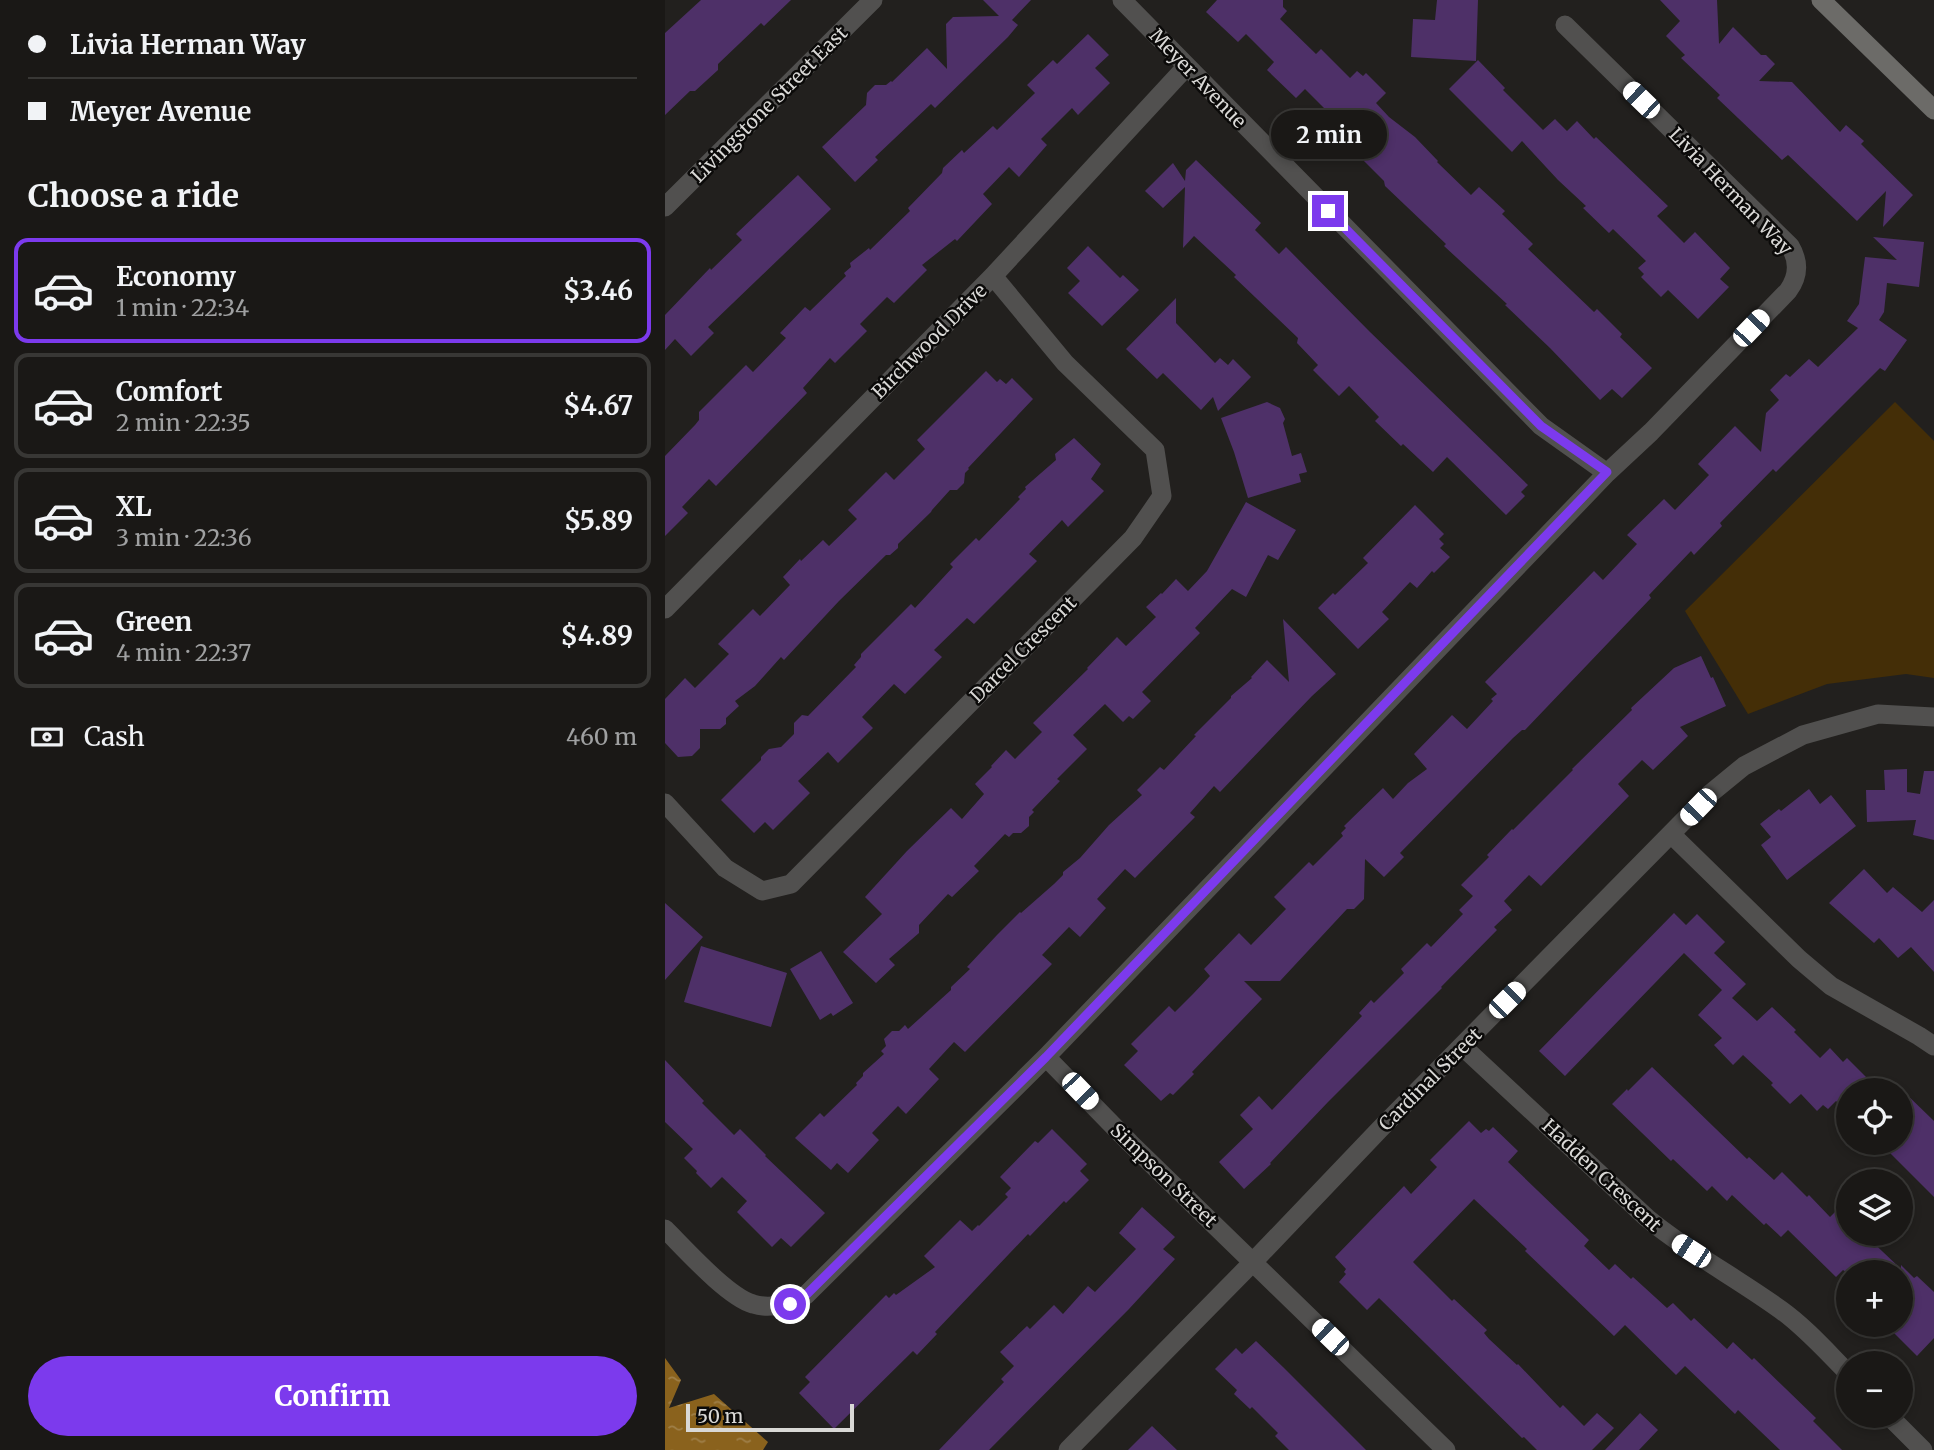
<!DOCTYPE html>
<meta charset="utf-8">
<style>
body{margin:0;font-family:Merriweather,serif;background:#23211f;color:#f1f3f6;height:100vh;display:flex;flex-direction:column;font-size:26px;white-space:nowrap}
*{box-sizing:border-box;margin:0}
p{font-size:23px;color:#9fa0a1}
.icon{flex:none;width:38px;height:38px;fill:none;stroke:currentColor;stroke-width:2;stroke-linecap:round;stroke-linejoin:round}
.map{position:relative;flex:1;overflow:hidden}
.drawer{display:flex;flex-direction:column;background:#1a1816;width:665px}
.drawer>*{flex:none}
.hud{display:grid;align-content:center;height:154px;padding:0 28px;background:#1a1816}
.fabs{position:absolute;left:1171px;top:1078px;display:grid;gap:14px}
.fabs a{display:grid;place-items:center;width:77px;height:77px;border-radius:50%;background:#1a1816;box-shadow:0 4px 10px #0003,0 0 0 2px #383735;font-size:35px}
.scale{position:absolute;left:21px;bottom:18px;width:168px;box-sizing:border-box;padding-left:7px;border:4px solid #d9d8d6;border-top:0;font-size:19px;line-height:24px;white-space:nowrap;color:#d9d8d6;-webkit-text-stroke:5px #0b0a09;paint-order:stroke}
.end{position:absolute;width:32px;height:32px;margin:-16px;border:9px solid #7c3aed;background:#fff;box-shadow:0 0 0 4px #fff}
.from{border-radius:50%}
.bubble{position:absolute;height:49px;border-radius:24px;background:#1a1816;box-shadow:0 4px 10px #0003,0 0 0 2px #383735;font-size:23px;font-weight:700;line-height:49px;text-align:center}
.car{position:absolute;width:21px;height:42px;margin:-21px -10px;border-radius:9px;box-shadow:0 0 5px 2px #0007;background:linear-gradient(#fff 24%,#345 0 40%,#fff 0 76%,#345 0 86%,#fff 0)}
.hud b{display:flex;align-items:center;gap:24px;height:66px;font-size:26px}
.hud b+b{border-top:2px solid #383735}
.hud i{width:18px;height:18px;background:#f1f3f6}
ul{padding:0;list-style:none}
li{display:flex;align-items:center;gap:21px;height:105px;margin:0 14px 10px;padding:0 14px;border:4px solid #383735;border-radius:14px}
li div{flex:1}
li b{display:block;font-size:26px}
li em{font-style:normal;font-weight:700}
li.selected{border-color:#7c3aed}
li>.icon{width:63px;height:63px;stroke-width:1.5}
h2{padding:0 28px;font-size:32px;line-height:84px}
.pay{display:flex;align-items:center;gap:18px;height:77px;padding:0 28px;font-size:26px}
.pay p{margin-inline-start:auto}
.action{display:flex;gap:14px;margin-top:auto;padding:14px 28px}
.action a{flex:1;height:80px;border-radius:42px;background:#7c3aed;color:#fff;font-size:28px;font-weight:700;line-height:80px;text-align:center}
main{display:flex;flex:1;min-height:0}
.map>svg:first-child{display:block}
</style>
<main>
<section class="drawer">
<div class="hud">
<b><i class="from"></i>Livia Herman Way</b>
<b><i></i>Meyer Avenue</b>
</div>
<h2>Choose a ride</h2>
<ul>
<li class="selected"><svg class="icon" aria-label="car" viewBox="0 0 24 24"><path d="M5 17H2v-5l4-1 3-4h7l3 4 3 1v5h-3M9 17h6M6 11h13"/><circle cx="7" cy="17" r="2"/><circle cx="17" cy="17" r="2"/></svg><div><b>Economy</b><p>1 min · 22:34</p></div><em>$3.46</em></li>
<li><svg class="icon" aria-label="car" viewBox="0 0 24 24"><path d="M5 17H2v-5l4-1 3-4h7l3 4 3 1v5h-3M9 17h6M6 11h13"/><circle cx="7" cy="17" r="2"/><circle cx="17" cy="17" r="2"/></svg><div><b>Comfort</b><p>2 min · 22:35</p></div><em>$4.67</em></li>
<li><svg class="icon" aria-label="car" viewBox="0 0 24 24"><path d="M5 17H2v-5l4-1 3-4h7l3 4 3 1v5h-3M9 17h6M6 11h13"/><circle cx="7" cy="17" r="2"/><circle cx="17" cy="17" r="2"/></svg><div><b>XL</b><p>3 min · 22:36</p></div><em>$5.89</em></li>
<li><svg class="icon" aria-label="car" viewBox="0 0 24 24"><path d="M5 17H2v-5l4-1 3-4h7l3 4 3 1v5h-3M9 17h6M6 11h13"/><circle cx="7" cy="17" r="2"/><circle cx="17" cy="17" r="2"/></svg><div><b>Green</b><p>4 min · 22:37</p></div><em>$4.89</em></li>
</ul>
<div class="pay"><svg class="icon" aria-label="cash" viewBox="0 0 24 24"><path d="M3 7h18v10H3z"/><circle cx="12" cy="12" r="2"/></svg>Cash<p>460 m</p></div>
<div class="action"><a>Confirm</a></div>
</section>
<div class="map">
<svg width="1269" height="1450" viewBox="0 0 1269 1450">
<defs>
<pattern id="water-ripples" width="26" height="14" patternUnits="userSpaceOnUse" patternTransform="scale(1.75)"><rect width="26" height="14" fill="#8a621d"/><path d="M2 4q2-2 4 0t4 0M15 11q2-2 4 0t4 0" fill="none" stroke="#9f7f48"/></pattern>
</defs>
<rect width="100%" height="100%" fill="#22201e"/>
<!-- grass -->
<path fill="#442e07" d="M 1230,402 L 1269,441 L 1269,678 L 1241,674 L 1162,684 L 1083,714 L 1020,611 Z"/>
<!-- water -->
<path fill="url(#water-ripples)" d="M 0,1358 L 16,1380 L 4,1408 L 49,1394 L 103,1442 L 98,1450 L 0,1450 Z"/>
<!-- building -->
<path fill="#4e3068" d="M 36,0 L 126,0 L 99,26 L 96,23 L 53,64 L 53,70 L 30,91 L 25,91 L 0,115 L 0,33 Z
M 318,0 L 366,0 L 347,20 L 353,25 L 343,37 L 270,108 L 266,104 L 210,157 L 213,160 L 190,182 L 157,147 L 201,105 L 202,93 L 210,85 L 221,85 L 226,81 L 227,82 L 262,48 L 282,69 L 281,24 L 288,17 L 334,16 Z
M 552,0 L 618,0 L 618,7 L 622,11 L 615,19 L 651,54 L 656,49 L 685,78 L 692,71 L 698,76 L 701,73 L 721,93 L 711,103 L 724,117 L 750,137 L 773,161 L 772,162 L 806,195 L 814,187 L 840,211 L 837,214 L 868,244 L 863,249 L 929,312 L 932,309 L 957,334 L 955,337 L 987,368 L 957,398 L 947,389 L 935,400 L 885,348 L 840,305 L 842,304 L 779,246 L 781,244 L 720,186 L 719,181 L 694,156 L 691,159 L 658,128 L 668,117 L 640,89 L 631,98 L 602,70 L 609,62 L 581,34 L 573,42 L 541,12 Z
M 772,0 L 813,0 L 811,61 L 746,57 L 748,19 L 770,20 Z
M 995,0 L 1052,0 L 1054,44 L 1068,27 L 1096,55 L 1101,55 L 1110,64 L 1094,81 L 1127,82 L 1175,132 L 1181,125 L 1199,141 L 1196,144 L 1204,152 L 1248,195 L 1218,227 L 1221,191 L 1192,221 L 1123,155 L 1117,160 L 1052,98 L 1055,95 L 1016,58 L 1020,55 L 1001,36 L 1015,21 Z
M 423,34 L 444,55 L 430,68 L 445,83 L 413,115 L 407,108 L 376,139 L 382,145 L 354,177 L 344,167 L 318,194 L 327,204 L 292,241 L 290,239 L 257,265 L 262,270 L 229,303 L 222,297 L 195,324 L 202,331 L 170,363 L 165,358 L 138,388 L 142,393 L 51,486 L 44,479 L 17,507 L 23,513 L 0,536 L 0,456 L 30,425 L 34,420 L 34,412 L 81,365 L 88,372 L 121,338 L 115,333 L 140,307 L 145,311 L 181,276 L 179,273 L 186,267 L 185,263 L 204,248 L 205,250 L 245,211 L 243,208 L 277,173 L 278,168 L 297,150 L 299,153 L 328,126 L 332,130 L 370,93 L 362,85 L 388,60 L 392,64 Z
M 813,60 L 840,88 L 838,90 L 878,130 L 890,119 L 902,131 L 912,121 L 929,139 L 931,137 L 1003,206 L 992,216 L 1019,243 L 1030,232 L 1065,268 L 1055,279 L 1064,287 L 1033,319 L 1003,290 L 996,297 L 976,277 L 979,274 L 973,268 L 981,261 L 948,229 L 944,233 L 918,208 L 921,206 L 893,180 L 857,141 L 847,152 L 784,89 Z
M 531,160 L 596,223 L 590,230 L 614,254 L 621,247 L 705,332 L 863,485 L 856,492 L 860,496 L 841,515 L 782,457 L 768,472 L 738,444 L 736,446 L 710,421 L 714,417 L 684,386 L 674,396 L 648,370 L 653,365 L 632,343 L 633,338 L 569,277 L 571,275 L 529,236 L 518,248 L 520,187 L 498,208 L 480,191 L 508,163 L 520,181 L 521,170 Z
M 133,175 L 166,209 L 43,327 L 49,333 L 26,356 L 10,339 L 0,350 L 0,315 L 45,268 L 46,270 L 77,240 L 71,234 Z
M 1208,237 L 1259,242 L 1254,287 L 1222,283 L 1219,312 L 1214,320 L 1242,340 L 1220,371 L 1215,368 L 1111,472 L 1108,469 L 1055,523 L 1057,526 L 1029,555 L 1026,551 L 984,595 L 986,598 L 860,730 L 857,730 L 848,738 L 735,853 L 739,857 L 719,877 L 700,859 L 699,899 L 689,909 L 682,909 L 615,981 L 579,981 L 597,999 L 527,1072 L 529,1074 L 508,1095 L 505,1093 L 496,1101 L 459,1065 L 473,1051 L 466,1044 L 504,1006 L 510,1012 L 528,994 L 545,976 L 539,969 L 574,933 L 586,945 L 621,909 L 609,897 L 644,862 L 648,866 L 678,836 L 676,833 L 681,828 L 679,826 L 718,788 L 728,799 L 743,783 L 762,769 L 749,754 L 787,715 L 802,729 L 828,701 L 826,699 L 832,694 L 820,682 L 929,571 L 938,580 L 972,544 L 962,535 L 999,499 L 1010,510 L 1044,475 L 1033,464 L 1070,426 L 1096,452 L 1101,413 L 1114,400 L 1105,390 L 1121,374 L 1125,377 L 1144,359 L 1153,367 L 1193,328 L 1182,321 L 1194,304 L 1200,257 L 1232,260 Z
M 423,246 L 455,278 L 458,275 L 474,290 L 437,326 L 403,293 L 415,281 L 402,268 Z
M 511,298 L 511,323 L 550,363 L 555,358 L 563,365 L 568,359 L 586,377 L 553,411 L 548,397 L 536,410 L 498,373 L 492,379 L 461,349 Z
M 321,371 L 332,382 L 335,379 L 341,384 L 347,378 L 368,399 L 303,468 L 304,469 L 300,473 L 299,483 L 292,490 L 285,490 L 267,510 L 266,512 L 233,544 L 233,548 L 225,555 L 221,555 L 174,601 L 119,660 L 116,657 L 90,686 L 70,701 L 74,706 L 61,718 L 61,724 L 55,729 L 35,729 L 35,748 L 27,756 L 13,757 L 0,743 L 0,699 L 20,678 L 30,688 L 64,654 L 53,644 L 88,609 L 95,616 L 125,585 L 118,577 L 135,559 L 136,561 L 158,540 L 164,546 L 192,519 L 183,510 L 221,472 L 229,480 L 260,449 L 252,440 Z
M 602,402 L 615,408 L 620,419 L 618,423 L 627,456 L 636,453 L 642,472 L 634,474 L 636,482 L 583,498 L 569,452 L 556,418 Z
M 409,438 L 436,464 L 426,479 L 439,491 L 403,527 L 397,520 L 364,554 L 372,561 L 309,624 L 302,618 L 269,650 L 277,657 L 240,694 L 229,684 L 197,717 L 208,728 L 173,763 L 163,752 L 133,781 L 145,793 L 108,830 L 100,822 L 89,833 L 56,800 L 96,760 L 96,757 L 104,749 L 116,747 L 129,734 L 129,723 L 137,715 L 143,716 L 191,667 L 189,665 L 196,657 L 196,654 L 246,604 L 250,608 L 288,567 L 285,564 L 311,538 L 314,541 L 355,499 L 353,497 L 361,489 L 360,487 L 391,460 L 390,454 Z
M 581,502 L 631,530 L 613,560 L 603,555 L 581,597 L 567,589 L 530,628 L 535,633 L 477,692 L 486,701 L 468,719 L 464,716 L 458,722 L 440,704 L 408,735 L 422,749 L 392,779 L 395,781 L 367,810 L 369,812 L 364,817 L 364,826 L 356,833 L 348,833 L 344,837 L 340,834 L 309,866 L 314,871 L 287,897 L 283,894 L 254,925 L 254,933 L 224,959 L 230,965 L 211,983 L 178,952 L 217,914 L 200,897 L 242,851 L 286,808 L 297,819 L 319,794 L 310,784 L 327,767 L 326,766 L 341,750 L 350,759 L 377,732 L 368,723 L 423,669 L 422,668 L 452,637 L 461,646 L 491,617 L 481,607 L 496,593 L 497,594 L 511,579 L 523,591 L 542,571 Z
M 750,505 L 779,534 L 774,539 L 779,544 L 775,548 L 785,557 L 769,573 L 767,571 L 752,588 L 745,582 L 717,612 L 724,619 L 693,649 L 653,608 L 668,593 L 670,595 L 703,563 L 698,558 Z
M 618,619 L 671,674 L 647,696 L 555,792 L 549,786 L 525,813 L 530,817 L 470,878 L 460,869 L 432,899 L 441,908 L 415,937 L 404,927 L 377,955 L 387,964 L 300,1052 L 289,1042 L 264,1069 L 274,1079 L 241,1114 L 233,1106 L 207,1133 L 214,1140 L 183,1173 L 172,1163 L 166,1170 L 130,1138 L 155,1113 L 159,1117 L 192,1085 L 191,1083 L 198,1076 L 198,1073 L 219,1054 L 216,1051 L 221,1046 L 219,1039 L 227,1031 L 234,1031 L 240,1025 L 243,1029 L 286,990 L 286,987 L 305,969 L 302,967 L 332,935 L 355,912 L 356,913 L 389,884 L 398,875 L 398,872 L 415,858 L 444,825 L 477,795 L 472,790 L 495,767 L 499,770 L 531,736 L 529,735 L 566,698 L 566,696 L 587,678 L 586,677 L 602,660 L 624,682 Z
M 1036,656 L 1046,678 L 1048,677 L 1061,706 L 1015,727 L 1023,736 L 988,770 L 977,760 L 953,784 L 964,796 L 876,886 L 864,875 L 839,901 L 847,910 L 829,927 L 832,930 L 776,987 L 777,988 L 663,1102 L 605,1163 L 606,1164 L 579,1189 L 554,1162 L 588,1129 L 575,1115 L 594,1096 L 607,1110 L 697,1016 L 694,1013 L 706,1000 L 709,1003 L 739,973 L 736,969 L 762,943 L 766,947 L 798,914 L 794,910 L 808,896 L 796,885 L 824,857 L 822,855 L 847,829 L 848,830 L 908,770 L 907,769 L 967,710 L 966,708 L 1009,668 Z
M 1242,769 L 1242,792 L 1255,794 L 1259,771 L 1269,771 L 1269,840 L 1248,835 L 1251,820 L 1202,822 L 1201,790 L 1220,790 L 1219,770 Z
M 1144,789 L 1155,804 L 1166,795 L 1191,826 L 1122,880 L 1096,845 L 1106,837 L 1095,824 L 1114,809 L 1116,811 Z
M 1199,869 L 1222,893 L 1228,887 L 1257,912 L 1269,900 L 1269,972 L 1246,947 L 1233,958 L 1214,938 L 1209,943 L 1164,903 Z
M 0,903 L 38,937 L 0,980 Z
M 1009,913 L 1021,925 L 1032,914 L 1060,942 L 1049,953 L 1081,984 L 1067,998 L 1092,1021 L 1107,1007 L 1131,1030 L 1129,1032 L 1155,1058 L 1165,1048 L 1178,1062 L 1182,1058 L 1214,1090 L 1183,1090 L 1183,1112 L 1171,1101 L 1163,1109 L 1158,1105 L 1152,1111 L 1136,1094 L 1125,1104 L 1106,1085 L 1108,1083 L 1078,1055 L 1068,1065 L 1049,1045 L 1057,1038 L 1033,1015 L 1057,990 L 1019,953 L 900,1076 L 874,1051 Z
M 36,946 L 122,973 L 106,1027 L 19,1002 Z
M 156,951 L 188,1003 L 168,1016 L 166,1013 L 155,1020 L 125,969 Z
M 0,1060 L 39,1101 L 37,1103 L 69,1135 L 75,1129 L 101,1155 L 100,1156 L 160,1213 L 126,1247 L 116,1238 L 107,1247 L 72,1212 L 82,1201 L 57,1177 L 46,1188 L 31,1173 L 32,1171 L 19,1158 L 28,1149 L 0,1122 Z
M 987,1067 L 1082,1159 L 1084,1157 L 1109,1180 L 1117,1172 L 1142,1197 L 1144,1195 L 1165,1217 L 1170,1212 L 1183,1224 L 1183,1234 L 1193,1234 L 1196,1237 L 1199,1234 L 1236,1269 L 1236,1265 L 1249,1278 L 1252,1276 L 1269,1292 L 1269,1338 L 1252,1356 L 1221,1325 L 1236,1325 L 1236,1272 L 1181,1272 L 1178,1270 L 1171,1277 L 1123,1230 L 1116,1237 L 1101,1223 L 1099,1225 L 1067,1195 L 1062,1201 L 1047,1186 L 1042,1191 L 1008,1159 L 1006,1161 L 947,1104 L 962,1089 L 963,1091 Z
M 1236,1089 L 1269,1121 L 1269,1197 L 1215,1143 L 1236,1143 Z
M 804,1121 L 816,1133 L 821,1129 L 824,1131 L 828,1127 L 853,1151 L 843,1162 L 924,1240 L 919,1246 L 944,1270 L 950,1264 L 966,1279 L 968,1277 L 1002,1308 L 1008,1303 L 1026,1321 L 1029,1318 L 1062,1349 L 1068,1342 L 1087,1360 L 1089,1358 L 1151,1418 L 1148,1421 L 1177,1450 L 1115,1450 L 1073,1410 L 1070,1414 L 1020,1366 L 1011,1375 L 960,1325 L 949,1336 L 860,1251 L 862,1249 L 809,1199 L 748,1262 L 787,1301 L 789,1299 L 822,1330 L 819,1333 L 824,1339 L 852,1365 L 853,1364 L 895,1408 L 898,1405 L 919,1426 L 932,1413 L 949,1428 L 927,1450 L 872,1450 L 859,1437 L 857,1438 L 714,1298 L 702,1310 L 674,1282 L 681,1274 L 679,1272 L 681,1269 L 670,1257 L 739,1186 L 746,1194 L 772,1167 L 765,1160 Z
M 387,1129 L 422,1164 L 415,1171 L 424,1180 L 401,1203 L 399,1201 L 365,1236 L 363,1234 L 270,1332 L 272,1334 L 252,1355 L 248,1351 L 169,1429 L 134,1393 L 145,1382 L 140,1377 L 221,1295 L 224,1298 L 229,1293 L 231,1295 L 270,1267 L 259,1256 L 295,1220 L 307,1231 L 313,1225 L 314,1226 L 343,1197 L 340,1194 L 346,1188 L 335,1177 L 370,1141 L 373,1143 Z
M 477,1207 L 510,1237 L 498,1249 L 510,1259 L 464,1309 L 324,1450 L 274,1450 L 339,1382 L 336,1379 L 349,1366 L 335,1352 L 362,1326 L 365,1329 L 389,1305 L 398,1314 L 423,1286 L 430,1292 L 471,1249 L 454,1233 Z
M 591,1341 L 618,1367 L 701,1450 L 624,1450 L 610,1436 L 613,1433 L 587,1407 L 585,1409 L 569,1394 L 572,1390 L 550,1369 L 571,1348 L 577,1354 Z
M 975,1413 L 993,1430 L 974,1450 L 940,1450 Z
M 487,1426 L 512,1450 L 463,1450 Z"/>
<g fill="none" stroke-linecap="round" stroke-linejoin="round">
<!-- minor -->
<path stroke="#51504f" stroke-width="19" d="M 457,0 L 876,426 L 942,473
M 0,609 L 328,276 L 521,67
M 0,803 L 60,868 L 97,891 L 126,884 L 468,538 L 497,496 L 490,450 L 400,363 L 328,276
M 1007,835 L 1134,959 L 1166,986 L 1254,1036 L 1269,1046
M 797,1046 L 982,1218 C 1024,1253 1072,1278 1116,1310 C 1141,1328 1162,1352 1183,1373
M 381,1057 L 465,1143 L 781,1450
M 0,1229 C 20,1249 63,1297 88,1304 C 107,1310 125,1303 141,1295 L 381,1057 L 942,473 L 986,432 L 1123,291 C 1134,276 1134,261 1125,246 L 900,25
M 1224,1416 L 1258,1450
M 403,1450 L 588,1262 L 715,1129 L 1046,793 L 1079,766 L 1138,735 L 1213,714 L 1269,717"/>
<!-- tertiary -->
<path stroke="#51504f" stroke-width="19" d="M 0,207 L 208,0"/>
<!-- secondary -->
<path stroke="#6c6b68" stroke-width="19" d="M 1156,0 L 1269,110"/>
</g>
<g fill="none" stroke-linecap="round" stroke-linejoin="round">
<!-- route -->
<path stroke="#7c3aed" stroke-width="9" d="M 125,1304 L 141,1295 L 149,1287 L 381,1057 L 942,472 L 876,426 L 663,211"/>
</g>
<g text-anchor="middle" stroke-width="5" stroke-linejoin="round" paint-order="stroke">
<!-- street labels -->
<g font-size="19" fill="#d9d8d6" stroke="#0b0a09">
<text transform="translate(533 78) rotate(46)" y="7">Meyer Avenue</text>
<text transform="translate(104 104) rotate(-45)" y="7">Livingstone Street East</text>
<text transform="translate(1066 191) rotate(46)" y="7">Livia Herman Way</text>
<text transform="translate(264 341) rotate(-45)" y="7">Birchwood Drive</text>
<text transform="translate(358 649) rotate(-45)" y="7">Darcel Crescent</text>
<text transform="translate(765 1079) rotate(-45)" y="7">Cardinal Street</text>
<text transform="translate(499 1175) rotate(44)" y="7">Simpson Street</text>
<text transform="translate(937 1175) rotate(43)" y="7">Hadden Crescent</text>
</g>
</g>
</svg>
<div class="fabs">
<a><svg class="icon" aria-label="locate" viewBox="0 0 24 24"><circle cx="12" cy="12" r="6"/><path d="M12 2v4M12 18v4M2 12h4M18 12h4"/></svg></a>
<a><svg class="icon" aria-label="layers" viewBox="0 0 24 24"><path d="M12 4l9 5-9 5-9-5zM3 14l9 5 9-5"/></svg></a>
<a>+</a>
<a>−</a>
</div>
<div class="scale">50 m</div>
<i class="end from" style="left:125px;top:1304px"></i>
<i class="end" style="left:663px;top:211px"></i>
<div class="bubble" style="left:606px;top:110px;width:116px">2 min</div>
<i class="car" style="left:976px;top:100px;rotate:314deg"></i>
<i class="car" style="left:1086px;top:328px;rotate:44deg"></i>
<i class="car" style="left:1033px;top:807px;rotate:224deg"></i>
<i class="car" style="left:842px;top:1000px;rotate:45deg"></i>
<i class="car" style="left:415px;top:1091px;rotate:136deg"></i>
<i class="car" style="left:1026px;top:1251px;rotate:303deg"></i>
<i class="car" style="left:665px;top:1337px;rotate:314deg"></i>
</div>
</main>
